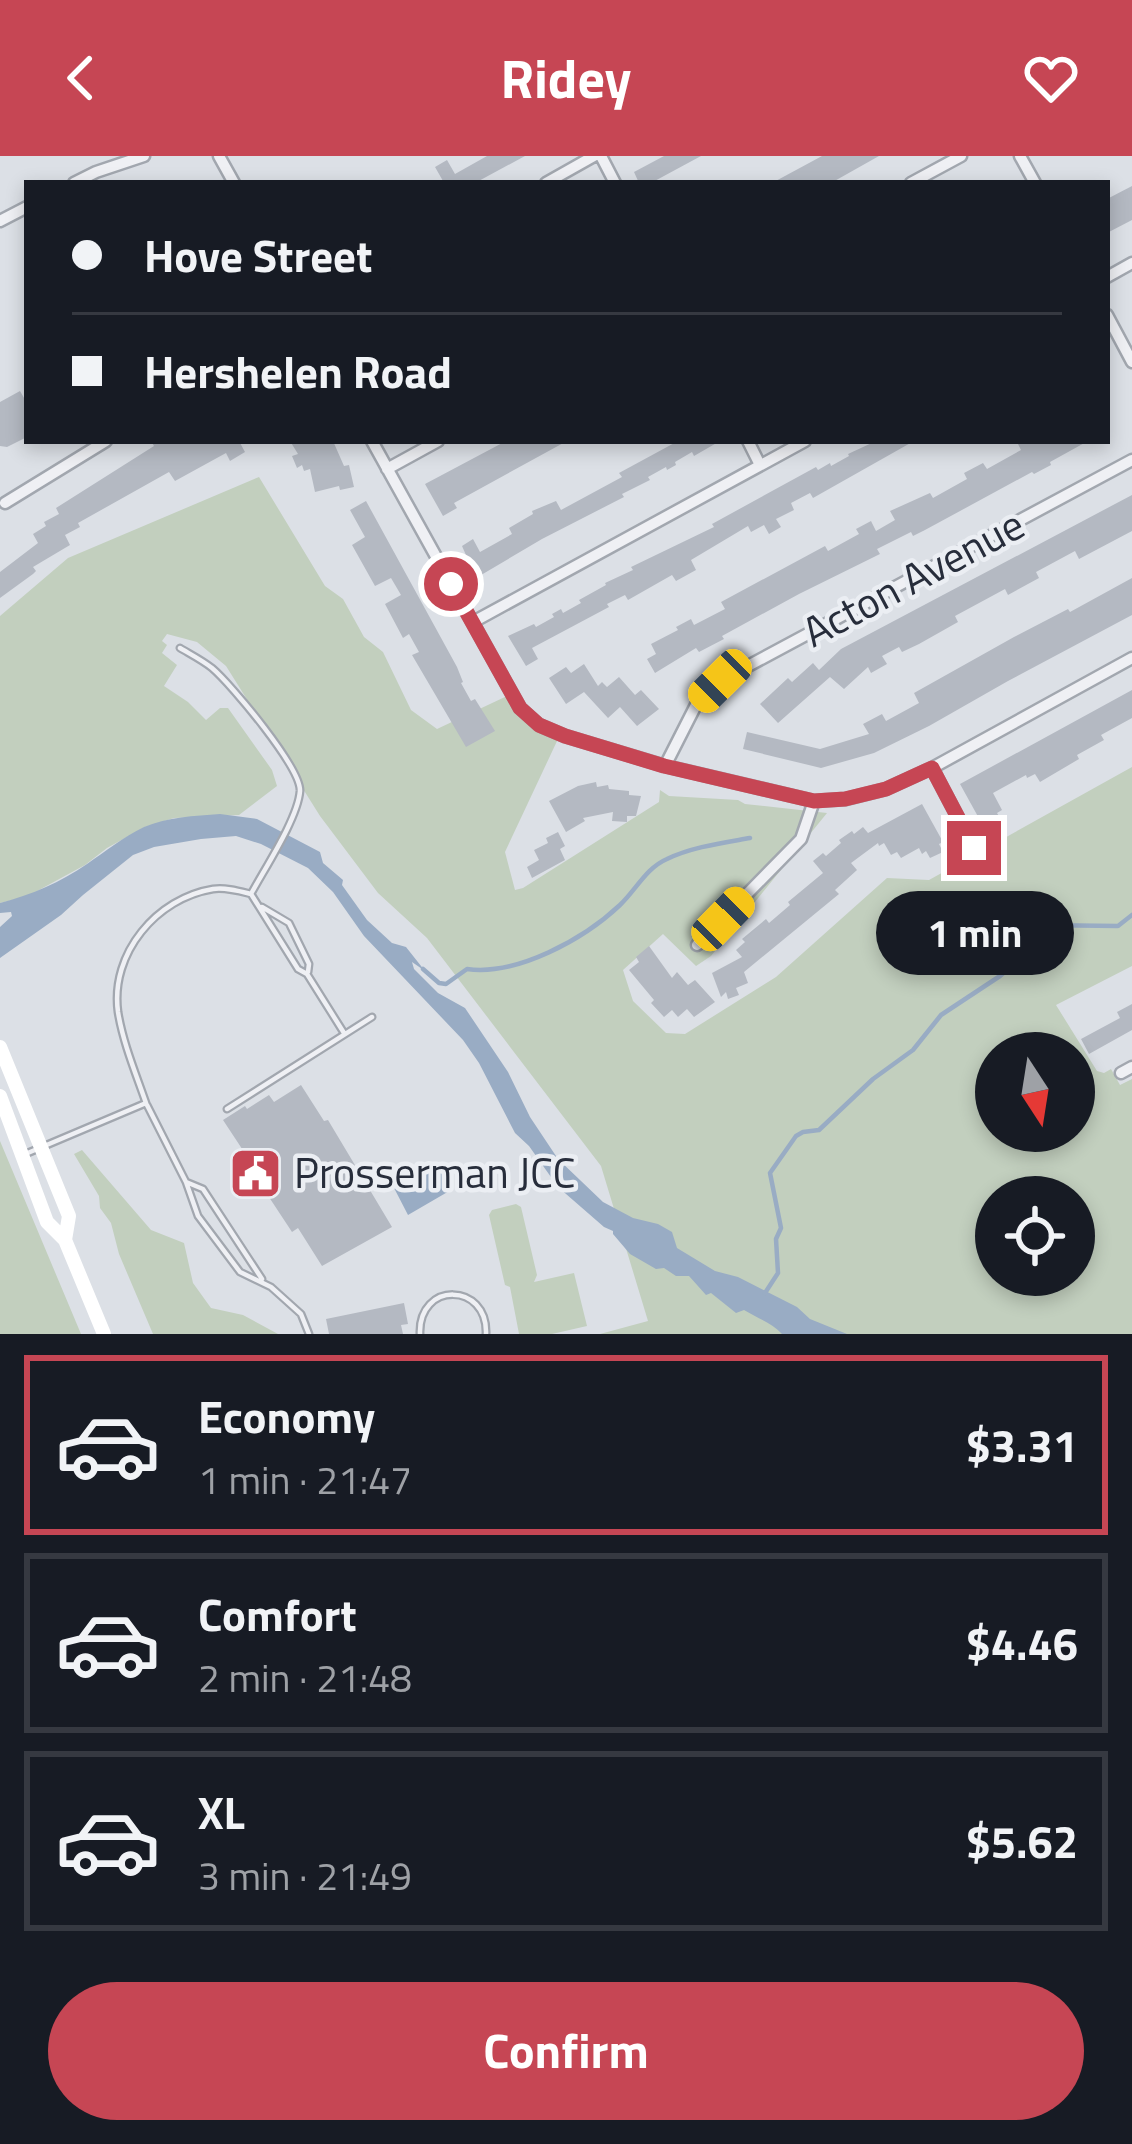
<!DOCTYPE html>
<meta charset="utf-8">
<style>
body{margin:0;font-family:"Titillium Web",sans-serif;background:#242831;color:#f1f3f6;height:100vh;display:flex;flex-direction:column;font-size:45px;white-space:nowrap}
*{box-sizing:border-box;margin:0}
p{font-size:39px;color:#9ea1a6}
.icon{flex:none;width:66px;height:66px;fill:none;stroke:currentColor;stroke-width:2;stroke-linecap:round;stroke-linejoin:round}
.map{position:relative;height:1178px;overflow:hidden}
.drawer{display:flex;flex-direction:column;background:#171b24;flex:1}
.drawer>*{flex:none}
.top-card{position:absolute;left:24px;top:24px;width:1086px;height:264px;border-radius:0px;box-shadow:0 6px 18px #0003;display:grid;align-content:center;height:264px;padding:0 48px;background:#171b24}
.needle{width:78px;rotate:168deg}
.buttons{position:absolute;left:975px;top:876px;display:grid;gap:24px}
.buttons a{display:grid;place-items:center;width:120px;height:120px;border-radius:50%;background:#171b24;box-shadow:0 6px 18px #0003;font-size:60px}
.end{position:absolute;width:54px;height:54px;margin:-27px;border:15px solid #c64654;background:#fff;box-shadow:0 0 0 6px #fff}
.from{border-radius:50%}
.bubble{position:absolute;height:84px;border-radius:42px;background:#171b24;box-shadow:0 6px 18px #0003;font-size:39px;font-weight:700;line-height:84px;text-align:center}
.car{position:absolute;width:36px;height:72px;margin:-36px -18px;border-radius:15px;box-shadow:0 0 9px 3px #0007;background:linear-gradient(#f5c518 24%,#345 0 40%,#f5c518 0 76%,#345 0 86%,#f5c518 0)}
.top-card b{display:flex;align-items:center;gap:42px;height:114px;font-size:45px}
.top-card b+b{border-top:3px solid #363941}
.top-card i{width:30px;height:30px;background:#f1f3f6}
ul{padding:21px 0 0;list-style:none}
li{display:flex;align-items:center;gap:36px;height:180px;margin:0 24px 18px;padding:0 24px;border:6px solid #363941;border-radius:0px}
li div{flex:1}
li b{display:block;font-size:45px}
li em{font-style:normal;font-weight:700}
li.on{border-color:#c64654}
li>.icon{width:108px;height:108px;stroke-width:1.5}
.button{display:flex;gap:24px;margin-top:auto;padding:24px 48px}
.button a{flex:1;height:138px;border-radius:72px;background:#c64654;color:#fff;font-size:48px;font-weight:700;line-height:138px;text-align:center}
header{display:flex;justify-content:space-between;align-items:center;height:156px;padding:0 48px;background:#c64654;color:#fff;font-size:54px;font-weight:700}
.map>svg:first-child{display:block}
</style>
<header><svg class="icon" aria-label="back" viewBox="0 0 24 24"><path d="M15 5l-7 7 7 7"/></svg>Ridey<svg class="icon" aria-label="heart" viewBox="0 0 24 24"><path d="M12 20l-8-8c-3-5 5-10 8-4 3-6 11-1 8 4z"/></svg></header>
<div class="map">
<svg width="1132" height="1178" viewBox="0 0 1132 1178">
<rect width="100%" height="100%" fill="#dce0e6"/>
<!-- green -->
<path fill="#c2cfbe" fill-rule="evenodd" d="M 259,321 L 325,430 L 343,443 L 364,481 L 383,496 L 411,554 L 437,573 L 507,540 L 525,565 L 558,583 L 505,696 L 515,734 L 523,732 L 659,646 L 660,634 L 669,640 L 738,644 L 745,648 L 827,657 L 711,800 L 696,810 L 663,778 L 623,814 L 633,845 L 666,877 L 685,878 L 776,821 L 887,722 L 929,724 L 1132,611 L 1132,810 L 1056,849 L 1097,915 L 1104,917 L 1111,913 L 1120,929 L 1132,923 L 1132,1178 L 600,1178 L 648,1165 L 601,1010 L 427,782 L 378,737 L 320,660 L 226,510 L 197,486 L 167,478 L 162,485 L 167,489 L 162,497 L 177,509 L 164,530 L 188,546 L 206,564 L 220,552 L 228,552 L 272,614 L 277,630 L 239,659 L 174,662 L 145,671 L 107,692 L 85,709 L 28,740 L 0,747 L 0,460 L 68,402 ZM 996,897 L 1074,897 L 1074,975 L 996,975 ZM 996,1041 L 1074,1041 L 1074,1119 L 996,1119 Z
M 0,985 L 81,1178 L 0,1178 Z
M 82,994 L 151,1074 L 184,1087 L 193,1127 L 211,1152 L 243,1159 L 278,1178 L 153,1178 L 119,1098 L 111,1067 L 100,1052 L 99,1040 L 74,998 Z
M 516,1048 L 521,1051 L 537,1119 L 534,1126 L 574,1117 L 587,1170 L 552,1178 L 519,1178 L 510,1131 L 505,1129 L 489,1059 L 492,1054 Z"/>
<!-- water -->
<path fill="#99acc4" d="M 220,658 L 257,663 L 320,696 L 323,707 L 343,724 L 342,729 L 367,764 L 392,787 L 406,791 L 425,815 L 412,806 L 414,813 L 438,837 L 465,852 L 508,916 L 530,961 L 558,1003 L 603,1046 L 633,1062 L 658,1068 L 672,1076 L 677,1092 L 715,1115 L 738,1121 L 797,1151 L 810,1163 L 847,1178 L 782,1178 C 772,1167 757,1162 744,1154 L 736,1157 L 711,1137 L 706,1139 L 689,1120 L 676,1120 L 664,1112 L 656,1113 L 630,1098 L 613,1078 L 613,1075 L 604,1071 L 558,1031 L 529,990 L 515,977 L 479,907 L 463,884 L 364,780 L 333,736 L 308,712 L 261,688 L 236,680 L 201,683 L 154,691 L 133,699 L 83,739 L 61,759 L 0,802 L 0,771 L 12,760 L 11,756 L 0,757 L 0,747 C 31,739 61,726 87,708 C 106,695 123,681 144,671 C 168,661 194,660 220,658 Z
M 435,1006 L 451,1034 L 408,1059 L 393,1030 Z"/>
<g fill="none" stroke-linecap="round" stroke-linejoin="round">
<!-- stream -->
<path stroke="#99acc4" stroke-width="4.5" d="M 423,813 L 439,827 L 446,828 L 467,813 C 517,820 584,783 620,749 C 636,734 646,712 667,703 C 692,691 722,687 750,682
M 765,1137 L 778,1117 L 776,1083 L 781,1072 L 770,1017 L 796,980 L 803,976 L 819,974 L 873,923 L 913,894 L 941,859 L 1000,820 L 1013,809 L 1036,769 L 1118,770 L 1132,759"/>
</g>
<!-- building -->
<path fill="#b4b9c2" d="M 487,0 L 525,0 L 475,27 L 440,27 L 443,25 L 435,11 L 447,4 L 455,18 Z
M 664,0 L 701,0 L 651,27 L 639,27 L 634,16 Z
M 822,0 L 879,0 L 831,27 L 772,27 Z
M 1132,30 L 1132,64 L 1107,77 L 1107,43 Z
M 20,235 L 27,247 L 27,281 L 7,291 L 0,290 L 0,246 Z
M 151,285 L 239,285 L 245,296 L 230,305 L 226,297 L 175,325 L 169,316 L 78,367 L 80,371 L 65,379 L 70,389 L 33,411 L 36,415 L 33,418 L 0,442 L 0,416 L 38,387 L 33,378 L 46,370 L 44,366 L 59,358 L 56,352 L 154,290 Z
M 290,285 L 333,285 L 344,310 L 349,309 L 354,331 L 340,334 L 339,330 L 315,336 L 310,313 L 304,315 L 302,309 L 297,312 L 292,300 L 298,298 Z
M 506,285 L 567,285 L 454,347 L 457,352 L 443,360 L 425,328 Z
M 678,285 L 720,285 L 694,300 L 692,296 L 675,306 L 676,309 L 667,314 L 666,311 L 648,321 L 650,324 L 622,338 L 624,341 L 542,383 L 476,422 L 462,390 L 473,383 L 480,396 L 512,378 L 509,372 L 533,358 L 532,355 L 556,345 L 561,354 L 622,321 L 619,317 Z
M 876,285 L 914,285 L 813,342 L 810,337 L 791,347 L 794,354 L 776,363 L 781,371 L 769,378 L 764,369 L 751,376 L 748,370 L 691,404 L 696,414 L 676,425 L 672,419 L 628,444 L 625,439 L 607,448 L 609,451 L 532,492 L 538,503 L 526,510 L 508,480 L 534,468 L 536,471 L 554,461 L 552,458 L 561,453 L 563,457 L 581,447 L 579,444 L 606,429 L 605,427 L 633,414 L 631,411 L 714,371 L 712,368 L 816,311 L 818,314 L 830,307 L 831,310 L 849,300 L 848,298 Z
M 1024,285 L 1088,285 L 1050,306 L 1051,309 L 1034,318 L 1032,316 L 925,374 L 913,380 L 911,376 L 877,393 L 880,398 L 799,438 L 722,480 L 724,483 L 699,496 L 696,492 L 655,517 L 647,503 L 656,498 L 651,488 L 678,474 L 676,471 L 691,463 L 694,469 L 725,453 L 721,446 L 825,390 L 828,395 L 859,378 L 856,373 L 871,365 L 876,375 L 895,364 L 890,355 L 930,337 L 933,342 L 967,323 L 964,317 L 983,307 L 987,313 L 1021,294 L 1018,288 Z
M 1132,339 L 1132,375 L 1079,403 L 1075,395 L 1036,416 L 1039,422 L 1008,439 L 1005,433 L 955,460 L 958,466 L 919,488 L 902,496 L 899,491 L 882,500 L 887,508 L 871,517 L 868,511 L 844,533 L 830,521 L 778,567 L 760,548 L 788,522 L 792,526 L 813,507 L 819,514 L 841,493 Z
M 366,345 L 457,511 L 463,526 L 461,527 L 471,545 L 475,543 L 495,575 L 466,591 L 412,499 L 419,496 L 409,478 L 403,482 L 385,448 L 401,439 L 391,422 L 375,430 L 352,389 L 365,381 L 350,354 Z
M 1132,422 L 1132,459 L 1008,525 L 929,570 L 874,597 L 821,612 L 743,593 L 747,576 L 820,593 L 869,578 L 863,568 L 882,558 L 886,565 L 919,547 L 914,537 L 1014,481 L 1068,453 L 1070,456 Z
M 584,508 L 598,530 L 602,526 L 607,531 L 619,521 L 635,539 L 641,534 L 659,553 L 637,570 L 620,551 L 608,562 L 584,536 L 566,548 L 549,522 L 566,511 L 571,517 Z
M 1132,534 L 1132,562 L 1101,579 L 1104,584 L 1077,599 L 1079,603 L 1040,626 L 1035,618 L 1027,622 L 1026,619 L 993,637 L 1002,654 L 997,657 L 1000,662 L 991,666 L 988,662 L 981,666 L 960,628 Z
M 596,626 L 597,631 L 608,629 L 609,633 L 629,635 L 629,639 L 641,640 L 636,660 L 627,660 L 627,666 L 612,665 L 613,656 L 583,662 L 585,665 L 566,676 L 549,645 L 578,630 Z
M 922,648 L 943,686 L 939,688 L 943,696 L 930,702 L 926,695 L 922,698 L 919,692 L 901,702 L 897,696 L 891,699 L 884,687 L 879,690 L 878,687 L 851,707 L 857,714 L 835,734 L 839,738 L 744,816 L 748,827 L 736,832 L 739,839 L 728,843 L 726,836 L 721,841 L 712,817 L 742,801 L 736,794 L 745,786 L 742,783 L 766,763 L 769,767 L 790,749 L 788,746 L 823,717 L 813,705 L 823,697 L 826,700 L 841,687 L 839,684 L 852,675 L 854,678 L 863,671 L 868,677 Z
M 558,676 L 565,690 L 560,693 L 565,704 L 532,722 L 527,711 L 539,704 L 534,694 L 548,687 L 546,682 Z
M 649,790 L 672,822 L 677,816 L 688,829 L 695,824 L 715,846 L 694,861 L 687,853 L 678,861 L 672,854 L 664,861 L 651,847 L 654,844 L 629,814 L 639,806 L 636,801 Z
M 1132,848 L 1132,874 L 1089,898 L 1081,883 L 1120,862 L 1117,856 Z
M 301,929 L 324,965 L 328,964 L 392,1071 L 322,1110 L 298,1072 L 292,1076 L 261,1029 L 255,1033 L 244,1017 L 254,1011 L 223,964 L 245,950 L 247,953 L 269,939 L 274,946 Z
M 404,1147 L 408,1168 L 401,1169 L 403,1178 L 329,1178 L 326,1163 Z"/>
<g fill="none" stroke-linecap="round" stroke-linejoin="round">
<defs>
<path id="service" d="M 180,492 C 190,498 202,504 212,512 C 232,529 301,612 300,635 C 298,662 265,712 251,738
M 262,751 L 289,767 L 309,808 L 308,816
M 147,949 L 186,1026 L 198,1060 L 240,1116 L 271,1131 L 301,1158 L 309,1178
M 227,953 L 372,861
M 23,999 L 146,947 C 136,918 123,887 118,856 C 110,797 157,742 213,733 C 225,731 239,735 251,738 L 298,813 L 307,818 L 344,877
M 186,1026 L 203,1033 L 262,1123
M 420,1178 C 418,1125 488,1126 486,1178"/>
<path id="minor" d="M 219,0 L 234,27
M 601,0 L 615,27
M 1020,0 L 1035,27
M 74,27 L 96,16 L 144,0
M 546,27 L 594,0
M 911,27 L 961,0
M 0,65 L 27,51
M 1107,121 L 1132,107
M 1107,159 L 1132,206
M 372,285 L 520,552 L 539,569 L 565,580 L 665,610 L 814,645 L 846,643 L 886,633 L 932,612 L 1132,502
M 748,285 L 760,309
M 387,313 L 438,285
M 5,347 L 106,285
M 473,466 L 805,285
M 665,610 L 696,549 L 720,525 L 1132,304
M 932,612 L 974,692
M 697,789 L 801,683 L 814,645
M 1121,917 L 1132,911"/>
</defs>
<!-- service casing -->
<use href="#service" stroke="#a2a7af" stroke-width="9"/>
<!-- minor casing -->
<use href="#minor" stroke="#a2a7af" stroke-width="15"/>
<!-- service -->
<use href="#service" stroke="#eff0f4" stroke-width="4.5"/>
<!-- minor -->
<use href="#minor" stroke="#eff0f4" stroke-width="10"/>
<!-- secondary -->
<path stroke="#fff" stroke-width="14" d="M 0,891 L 69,1060 L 65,1084
M 0,940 L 47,1066 L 65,1084 L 104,1178"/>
</g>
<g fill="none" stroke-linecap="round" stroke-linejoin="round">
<!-- route -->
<path stroke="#c64654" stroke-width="15" d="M 451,428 L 520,552 L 539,569 L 565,580 L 664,610 L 814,645 L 845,643 L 886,633 L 932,612 L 974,692"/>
</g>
<!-- icons -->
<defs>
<symbol id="civic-square" viewBox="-11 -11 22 22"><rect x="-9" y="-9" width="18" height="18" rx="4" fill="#c64654" stroke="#ebeef3"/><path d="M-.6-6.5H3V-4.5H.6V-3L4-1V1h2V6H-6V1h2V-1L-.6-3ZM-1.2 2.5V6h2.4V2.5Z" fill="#fff"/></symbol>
</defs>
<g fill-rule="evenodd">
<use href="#civic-square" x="226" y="988" width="59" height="59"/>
</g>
<g text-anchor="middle" stroke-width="9" stroke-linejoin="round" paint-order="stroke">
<!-- street labels -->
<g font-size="42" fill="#272d3b" stroke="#ebeef3">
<text transform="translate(913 422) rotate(-28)" y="15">Acton Avenue</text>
</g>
<!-- poi labels -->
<g font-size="42" fill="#272d3b" stroke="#ebeef3" text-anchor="start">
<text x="294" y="1032">Prosserman JCC</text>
</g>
</g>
</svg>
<div class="buttons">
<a><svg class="needle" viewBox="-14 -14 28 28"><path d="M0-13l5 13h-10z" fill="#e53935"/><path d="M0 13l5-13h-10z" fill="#9ea1a6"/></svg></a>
<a><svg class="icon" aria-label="locate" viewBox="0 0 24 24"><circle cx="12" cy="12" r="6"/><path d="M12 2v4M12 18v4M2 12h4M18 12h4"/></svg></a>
</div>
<i class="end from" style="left:451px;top:428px"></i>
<i class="end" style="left:974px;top:692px"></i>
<div class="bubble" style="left:876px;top:735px;width:198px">1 min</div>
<i class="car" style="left:720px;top:525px;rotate:225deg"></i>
<i class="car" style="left:723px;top:763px;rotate:44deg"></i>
<div class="top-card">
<b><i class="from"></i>Hove Street</b>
<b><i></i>Hershelen Road</b>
</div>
</div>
<section class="drawer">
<ul>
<li class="on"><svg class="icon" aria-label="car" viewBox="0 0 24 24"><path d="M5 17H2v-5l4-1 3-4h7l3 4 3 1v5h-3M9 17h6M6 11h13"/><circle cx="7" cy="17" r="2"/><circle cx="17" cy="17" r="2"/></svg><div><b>Economy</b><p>1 min · 21:47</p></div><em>$3.31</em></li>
<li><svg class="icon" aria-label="car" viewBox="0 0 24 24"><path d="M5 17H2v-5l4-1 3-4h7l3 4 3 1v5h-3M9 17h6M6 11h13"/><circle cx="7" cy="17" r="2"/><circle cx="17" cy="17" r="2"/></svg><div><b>Comfort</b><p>2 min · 21:48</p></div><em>$4.46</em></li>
<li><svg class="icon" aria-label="car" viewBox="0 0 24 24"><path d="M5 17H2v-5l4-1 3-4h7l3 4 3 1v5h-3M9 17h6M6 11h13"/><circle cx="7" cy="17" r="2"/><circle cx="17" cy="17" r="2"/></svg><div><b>XL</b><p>3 min · 21:49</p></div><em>$5.62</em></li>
</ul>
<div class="button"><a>Confirm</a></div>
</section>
